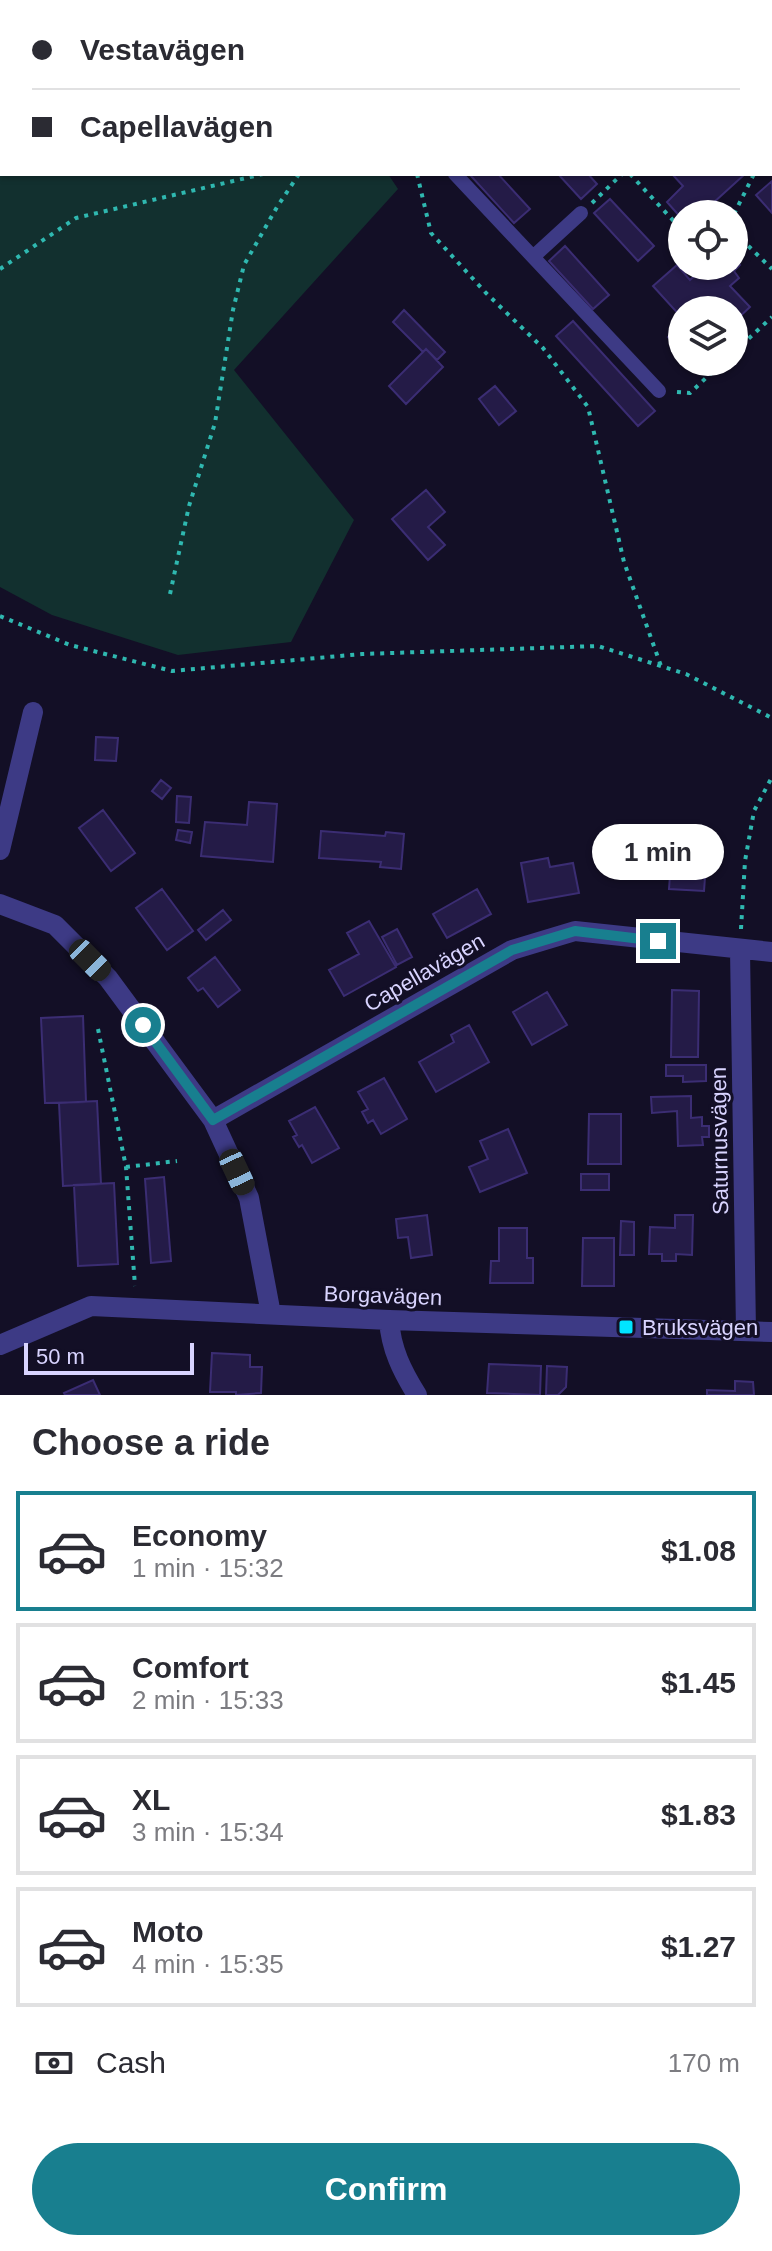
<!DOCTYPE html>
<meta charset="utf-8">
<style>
body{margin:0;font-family:Helvetica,sans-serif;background:#f2f2f3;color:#2b2b33;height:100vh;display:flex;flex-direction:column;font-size:30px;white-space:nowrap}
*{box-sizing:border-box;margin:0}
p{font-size:26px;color:#7c7c81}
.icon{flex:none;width:44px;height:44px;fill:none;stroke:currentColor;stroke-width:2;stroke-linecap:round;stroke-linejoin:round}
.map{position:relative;height:1395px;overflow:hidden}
.sheet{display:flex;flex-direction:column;background:#fff;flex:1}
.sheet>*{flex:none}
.banner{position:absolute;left:0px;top:0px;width:772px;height:176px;box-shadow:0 2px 6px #0004;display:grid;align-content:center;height:176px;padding:0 32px;background:#fff}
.fabs{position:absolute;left:668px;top:200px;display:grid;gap:16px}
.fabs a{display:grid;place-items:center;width:80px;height:80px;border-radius:50%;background:#fff;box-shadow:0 2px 6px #0004;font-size:40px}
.scale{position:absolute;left:24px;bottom:20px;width:170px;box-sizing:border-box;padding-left:8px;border:4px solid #d9d4ff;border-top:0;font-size:22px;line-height:28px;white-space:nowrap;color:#d9d4ff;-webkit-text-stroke:6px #130f26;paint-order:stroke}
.end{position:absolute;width:36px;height:36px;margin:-18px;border:10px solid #187f8f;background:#fff;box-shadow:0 0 0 4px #fff}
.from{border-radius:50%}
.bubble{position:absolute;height:56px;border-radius:28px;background:#fff;box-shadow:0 2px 6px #0004;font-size:26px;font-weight:700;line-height:56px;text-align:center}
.car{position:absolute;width:24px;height:48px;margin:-24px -12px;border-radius:10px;box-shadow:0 0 6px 2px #0007;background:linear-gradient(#222 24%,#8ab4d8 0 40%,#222 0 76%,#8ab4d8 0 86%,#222 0)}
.banner b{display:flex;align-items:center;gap:28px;height:76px;font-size:30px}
.banner b+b{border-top:2px solid #e1e1e2}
.banner i{width:20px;height:20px;background:#2b2b33}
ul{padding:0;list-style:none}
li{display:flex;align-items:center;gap:24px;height:120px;margin:0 16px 12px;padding:0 16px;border:4px solid #e1e1e2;border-radius:0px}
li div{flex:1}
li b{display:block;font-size:30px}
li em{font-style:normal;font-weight:700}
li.current{border-color:#187f8f}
li>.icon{width:72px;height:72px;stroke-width:1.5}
h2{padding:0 32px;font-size:36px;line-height:96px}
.pay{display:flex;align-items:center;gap:20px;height:88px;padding:0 32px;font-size:30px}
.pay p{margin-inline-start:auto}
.action{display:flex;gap:16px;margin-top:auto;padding:16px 32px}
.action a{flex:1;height:92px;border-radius:48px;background:#187f8f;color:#fff;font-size:32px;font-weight:700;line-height:92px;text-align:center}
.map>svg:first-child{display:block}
</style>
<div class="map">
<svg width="772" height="1395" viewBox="0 0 772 1395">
<rect width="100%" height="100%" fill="#130f26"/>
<!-- green -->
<path fill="#12302f" d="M 0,0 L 267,2 L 2,2 L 2,174 L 388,174 L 398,189 L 234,370 L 354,520 L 291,642 L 178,655 L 52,615 L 0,587 Z"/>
<!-- building -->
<path fill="#241b47" stroke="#3b2d73" stroke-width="2" d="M 34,0 L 185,0 L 186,1 L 34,2 Z
M 703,0 L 772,0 L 772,4 L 770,6 L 770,2 Z
M 473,174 L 498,174 L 530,209 L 514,223 L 471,176 Z
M 558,174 L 588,174 L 597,184 L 581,199 Z
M 672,174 L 745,174 L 701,214 L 682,214 L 682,219 L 667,202 L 683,186 Z
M 772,181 L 772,213 L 756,195 Z
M 610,199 L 654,246 L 638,261 L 594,213 Z
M 565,246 L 609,295 L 593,309 L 549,261 Z
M 734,258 L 740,265 L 734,271 L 739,278 L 730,286 L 750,307 L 734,322 L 734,310 L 682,310 L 682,318 L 653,286 L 677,265 L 690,280 L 705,266 L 734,266 Z
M 404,310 L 445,352 L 437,360 L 426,349 L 423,352 L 393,322 Z
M 573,321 L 655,411 L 638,426 L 556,336 Z
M 682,325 L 682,352 L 668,337 Z
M 426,349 L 443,367 L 406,404 L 389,386 Z
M 495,386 L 516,411 L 499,425 L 479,399 Z
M 426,490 L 445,512 L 428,527 L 445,545 L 428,560 L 392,519 Z
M 96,737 L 118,738 L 116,761 L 95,760 Z
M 161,780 L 171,788 L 162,799 L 152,791 Z
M 177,796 L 191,797 L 189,823 L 176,822 Z
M 249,802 L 277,804 L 273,862 L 201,856 L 205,822 L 247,825 Z
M 103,810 L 135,853 L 111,871 L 79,828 Z
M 178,830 L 192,832 L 190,843 L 176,840 Z
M 321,831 L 385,836 L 386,832 L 404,834 L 401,869 L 380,867 L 381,862 L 319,858 Z
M 673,835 L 708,837 L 704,891 L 669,889 Z
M 548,858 L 550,867 L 573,863 L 579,893 L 528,902 L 521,863 Z
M 162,889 L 193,931 L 167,950 L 136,908 Z
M 477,889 L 491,914 L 447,938 L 433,914 Z
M 223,910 L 231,920 L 206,940 L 198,930 Z
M 369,921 L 396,967 L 344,996 L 329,970 L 359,954 L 347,933 Z
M 397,929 L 412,957 L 397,965 L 382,937 Z
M 215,957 L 240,990 L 218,1007 L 203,988 L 198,991 L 188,978 Z
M 672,990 L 699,991 L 698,1057 L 671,1057 Z
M 547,992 L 567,1025 L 532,1045 L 513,1012 Z
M 83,1016 L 86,1102 L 45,1103 L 41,1018 Z
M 469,1025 L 489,1062 L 436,1092 L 419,1062 L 454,1042 L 451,1035 Z
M 666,1065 L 706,1065 L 706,1081 L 683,1082 L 683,1076 L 666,1076 Z
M 384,1078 L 407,1119 L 381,1134 L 373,1120 L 368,1123 L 362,1112 L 368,1109 L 358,1092 Z
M 691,1096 L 691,1118 L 702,1117 L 702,1126 L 709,1126 L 709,1137 L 702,1137 L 703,1145 L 678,1146 L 677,1111 L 652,1113 L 651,1097 Z
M 97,1101 L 101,1184 L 63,1186 L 59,1103 Z
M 315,1107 L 339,1148 L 312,1163 L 302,1145 L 299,1147 L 293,1137 L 297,1135 L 289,1121 Z
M 589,1114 L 621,1114 L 621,1164 L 588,1164 Z
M 508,1129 L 527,1173 L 480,1192 L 469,1167 L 488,1159 L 480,1141 Z
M 581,1174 L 609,1174 L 609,1190 L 581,1190 Z
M 164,1177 L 171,1261 L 151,1263 L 145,1179 Z
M 114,1183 L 118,1264 L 78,1266 L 74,1185 Z
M 427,1215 L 432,1255 L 411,1258 L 408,1237 L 398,1238 L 396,1219 Z
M 675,1215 L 693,1215 L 692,1255 L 676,1254 L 676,1261 L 662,1261 L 662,1254 L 649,1254 L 650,1227 L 675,1228 Z
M 621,1221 L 634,1222 L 634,1255 L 620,1255 Z
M 499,1228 L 527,1228 L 527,1258 L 533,1258 L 533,1283 L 490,1283 L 491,1261 L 499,1261 Z
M 583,1238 L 614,1238 L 614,1286 L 582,1286 Z
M 212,1353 L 250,1355 L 250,1367 L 262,1367 L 261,1393 L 236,1395 L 236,1392 L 210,1392 Z
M 489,1364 L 541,1366 L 540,1395 L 487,1393 Z
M 547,1366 L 567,1367 L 566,1387 L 558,1395 L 546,1395 Z
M 93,1380 L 100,1395 L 65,1395 L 64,1393 Z
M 735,1381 L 753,1382 L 754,1395 L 707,1395 L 707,1390 L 735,1391 Z"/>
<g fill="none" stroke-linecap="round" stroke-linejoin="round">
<!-- path -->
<path stroke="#2fb8b0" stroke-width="4" stroke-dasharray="4 6" stroke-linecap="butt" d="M 278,0 L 279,2
M 627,0 L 629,2
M 0,31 L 2,33
M 770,32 L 772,30
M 417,174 L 431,233 L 486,293 L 543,348 L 588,407 L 624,562 L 661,666
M 630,174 L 682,230
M 592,203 L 622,174
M 734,214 L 754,174
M 734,232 L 772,269
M 0,269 L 76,218 L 263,174
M 734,352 L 772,317
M 677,392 L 690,393 L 723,362
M 170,594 L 189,506 L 215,423 L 233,310 L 244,265 L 277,207 L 299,174
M 0,616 L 70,645 L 172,671 L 362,654 L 598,646 L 686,674 L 772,718
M 741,929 L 745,861 L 754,811 L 772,777
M 98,1029 L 126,1167 L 135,1286
M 126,1167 L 177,1161"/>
<!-- service -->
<path stroke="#3d3a85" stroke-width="14" d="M 455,174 L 659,391
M 533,257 L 581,213"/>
<!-- minor -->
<path stroke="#3d3a85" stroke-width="20" d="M 581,2 L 583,0
M 0,850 L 33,712
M 0,904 L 55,925 L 108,978 L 213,1120 L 249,1198 L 271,1314
M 740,950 L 746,1331
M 213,1120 L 512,950 L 575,931 L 772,952
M 389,1320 C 391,1349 402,1371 417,1395
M 0,1345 L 91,1306 L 389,1320 L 772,1332"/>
</g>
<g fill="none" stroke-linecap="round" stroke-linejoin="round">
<!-- route -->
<path stroke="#187f8f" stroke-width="10" d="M 143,1025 L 213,1120 L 512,950 L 575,931 L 658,941"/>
</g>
<!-- markers -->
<rect fill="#00e5ff" stroke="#130f26" stroke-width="3" x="618" y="1319" width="16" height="16" rx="4"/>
<g text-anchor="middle" stroke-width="6" stroke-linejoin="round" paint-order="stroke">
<!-- street labels -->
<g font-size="22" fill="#d9d4ff" stroke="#130f26">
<text transform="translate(424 972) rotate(-30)" y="8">Capellavägen</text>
<text transform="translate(719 1141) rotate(-91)" y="8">Saturnusvägen</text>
<text transform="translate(383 1295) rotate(2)" y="8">Borgavägen</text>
</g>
<!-- poi labels -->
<g font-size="22" fill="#d9d4ff" stroke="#130f26" text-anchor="start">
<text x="642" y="1335">Bruksvägen</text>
</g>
</g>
</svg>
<div class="fabs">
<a><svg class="icon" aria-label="locate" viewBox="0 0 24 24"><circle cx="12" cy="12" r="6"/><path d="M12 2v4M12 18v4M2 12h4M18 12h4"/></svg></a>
<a><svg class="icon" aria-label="layers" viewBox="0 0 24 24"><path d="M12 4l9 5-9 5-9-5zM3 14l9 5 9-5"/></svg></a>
</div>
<div class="scale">50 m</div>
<i class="end from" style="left:143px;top:1025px"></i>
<i class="end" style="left:658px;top:941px"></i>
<div class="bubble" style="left:592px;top:824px;width:132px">1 min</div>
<i class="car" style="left:90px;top:960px;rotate:135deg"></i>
<i class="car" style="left:237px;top:1172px;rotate:155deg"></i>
<div class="banner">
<b><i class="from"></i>Vestavägen</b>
<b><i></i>Capellavägen</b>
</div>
</div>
<section class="sheet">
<h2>Choose a ride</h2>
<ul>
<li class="current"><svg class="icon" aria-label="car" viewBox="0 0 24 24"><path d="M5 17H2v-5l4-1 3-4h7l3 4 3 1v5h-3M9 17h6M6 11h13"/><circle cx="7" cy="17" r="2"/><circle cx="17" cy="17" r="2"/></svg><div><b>Economy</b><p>1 min · 15:32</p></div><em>$1.08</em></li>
<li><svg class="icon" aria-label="car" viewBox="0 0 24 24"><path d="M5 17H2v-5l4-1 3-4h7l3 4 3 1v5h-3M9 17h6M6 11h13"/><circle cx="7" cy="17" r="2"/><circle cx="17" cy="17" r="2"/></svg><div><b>Comfort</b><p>2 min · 15:33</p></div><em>$1.45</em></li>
<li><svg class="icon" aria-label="car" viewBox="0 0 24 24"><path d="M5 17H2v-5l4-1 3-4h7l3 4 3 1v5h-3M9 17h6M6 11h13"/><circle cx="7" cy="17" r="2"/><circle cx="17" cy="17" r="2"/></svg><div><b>XL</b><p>3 min · 15:34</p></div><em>$1.83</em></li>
<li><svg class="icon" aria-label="car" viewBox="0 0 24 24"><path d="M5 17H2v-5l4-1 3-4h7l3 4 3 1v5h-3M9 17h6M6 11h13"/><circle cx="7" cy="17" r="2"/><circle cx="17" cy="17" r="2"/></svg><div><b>Moto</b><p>4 min · 15:35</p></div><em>$1.27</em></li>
</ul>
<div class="pay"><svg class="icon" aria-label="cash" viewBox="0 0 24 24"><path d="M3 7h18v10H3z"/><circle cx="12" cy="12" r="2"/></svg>Cash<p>170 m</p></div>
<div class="action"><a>Confirm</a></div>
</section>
